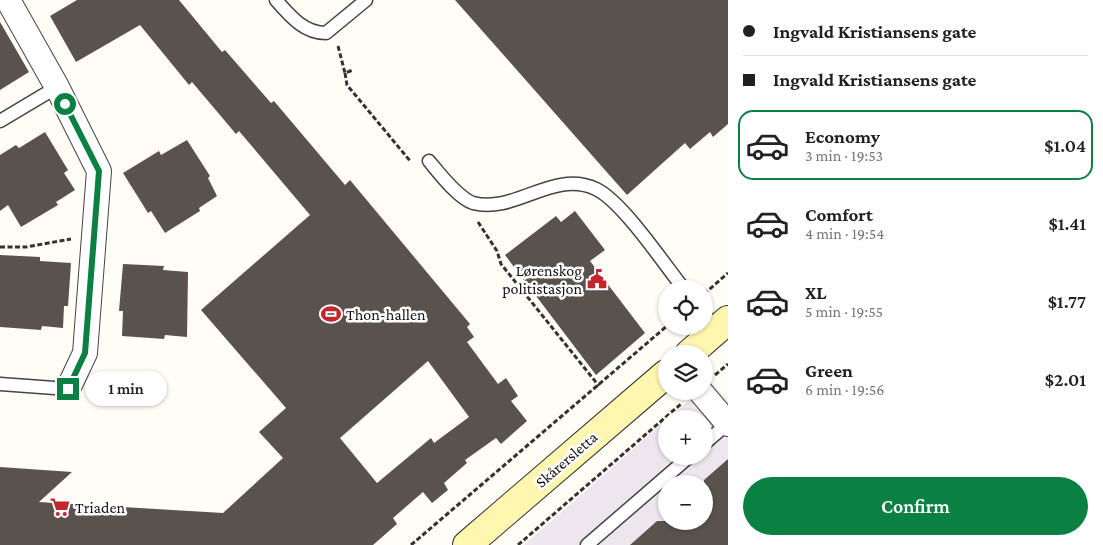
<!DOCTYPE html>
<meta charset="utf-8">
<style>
body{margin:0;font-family:"Crimson Pro",serif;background:#f2f2f2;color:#202124;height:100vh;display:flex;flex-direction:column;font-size:19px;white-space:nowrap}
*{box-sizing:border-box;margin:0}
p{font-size:16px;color:#757577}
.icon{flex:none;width:28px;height:28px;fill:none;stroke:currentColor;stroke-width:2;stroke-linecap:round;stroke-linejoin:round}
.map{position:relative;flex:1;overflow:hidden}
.sheet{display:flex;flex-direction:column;background:#fff;width:375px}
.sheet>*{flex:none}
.banner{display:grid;align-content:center;height:110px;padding:0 15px;background:#fff}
.buttons{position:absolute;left:658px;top:280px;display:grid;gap:10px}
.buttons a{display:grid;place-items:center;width:55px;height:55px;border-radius:50%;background:#fff;box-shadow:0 1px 4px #0004;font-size:25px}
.end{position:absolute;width:22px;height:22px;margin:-11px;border:6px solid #0b8043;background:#fff;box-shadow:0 0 0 2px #fff}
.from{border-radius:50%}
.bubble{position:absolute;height:35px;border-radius:18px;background:#fff;box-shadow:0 1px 4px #0004;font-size:16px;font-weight:600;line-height:35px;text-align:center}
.banner b{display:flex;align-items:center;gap:18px;height:48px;font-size:19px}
.banner b+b{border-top:1px solid #e0e0e0}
.banner i{width:12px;height:12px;background:#202124}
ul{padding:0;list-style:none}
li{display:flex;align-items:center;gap:15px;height:70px;margin:0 10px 8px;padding:0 5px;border:2px solid transparent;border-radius:15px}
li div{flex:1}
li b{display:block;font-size:19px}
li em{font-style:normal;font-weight:600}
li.on{border-color:#0b8043}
li>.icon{width:45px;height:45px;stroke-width:1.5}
.button{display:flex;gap:10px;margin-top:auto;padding:10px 15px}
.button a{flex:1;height:58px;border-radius:30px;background:#0b8043;color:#fff;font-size:20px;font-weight:600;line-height:58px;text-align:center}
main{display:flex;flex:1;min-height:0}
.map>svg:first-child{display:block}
</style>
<main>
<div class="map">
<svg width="728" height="545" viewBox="0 0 728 545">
<rect width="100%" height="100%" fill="#fffdf5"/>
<!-- industrial -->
<path fill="#eee6ef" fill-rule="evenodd" d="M 710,381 L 728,401 L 728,545 L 524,545 L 666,420 L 666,456 L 704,456 L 704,419 L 668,419 ZM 666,484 L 704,484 L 704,521 L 666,521 Z"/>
<!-- building -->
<path fill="#5a524d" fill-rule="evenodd" d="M 77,0 L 179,0 L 222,52 L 225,50 L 271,103 L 274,101 L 345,185 L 350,180 L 470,324 L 467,327 L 474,337 L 467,342 L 498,384 L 506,378 L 518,396 L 511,401 L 527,421 L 501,444 L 496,438 L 465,460 L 467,463 L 444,483 L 448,490 L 432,503 L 423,492 L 393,518 L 397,524 L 373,545 L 0,545 L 0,467 L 72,472 L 39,502 L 223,513 L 283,458 L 259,432 L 286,408 L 201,310 L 310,215 L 239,131 L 236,134 L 192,82 L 189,85 L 140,25 L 76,62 L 50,16 ZM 428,361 L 469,417 L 434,443 L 431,438 L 377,483 L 340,438 Z
M 455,0 L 728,0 L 728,124 L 713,137 L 710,132 L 690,149 L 685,143 L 627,195 Z
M 0,22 L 29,72 L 0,90 Z
M 45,132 L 68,170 L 64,173 L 75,190 L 56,202 L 58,205 L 21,227 L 8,205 L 0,211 L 0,155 L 16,145 L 19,148 Z
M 187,140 L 210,176 L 208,178 L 217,196 L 199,208 L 200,211 L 165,233 L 151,211 L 148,213 L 123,173 L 159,151 L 161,155 Z
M 575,211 L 605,250 L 590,261 L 645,333 L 596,375 L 505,255 L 556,216 L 561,222 Z
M 0,255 L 40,257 L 40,261 L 71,263 L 68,306 L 64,306 L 63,328 L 42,326 L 41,330 L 0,327 Z
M 123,264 L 164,266 L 163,270 L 188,272 L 187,337 L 165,335 L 164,339 L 122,336 L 123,311 L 119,311 Z
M 728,459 L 728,545 L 630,545 L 657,521 L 704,521 L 704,480 Z"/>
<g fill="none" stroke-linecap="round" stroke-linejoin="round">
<defs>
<path id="lane" d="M 276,0 C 290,16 304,33 326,33 L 366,0
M 0,121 L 57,87
M 429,161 C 439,173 458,198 473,203 C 516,214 553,169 596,189 C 622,201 664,264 684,289
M 704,314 L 717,330
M 0,384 L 68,389
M 704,444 L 727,424
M 587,545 L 690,456"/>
<path id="street" d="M 8,0 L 57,87 L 99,171 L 85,353 L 68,389
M 700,391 L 728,424"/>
<path id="secondary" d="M 689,354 L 728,320
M 467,545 L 666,374"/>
</defs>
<!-- lane casing -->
<use href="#lane" stroke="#444" stroke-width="15"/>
<!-- street casing -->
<use href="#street" stroke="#444" stroke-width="26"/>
<!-- secondary casing -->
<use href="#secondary" stroke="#333" stroke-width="30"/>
<!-- path -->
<path stroke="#333" stroke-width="3" stroke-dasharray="5 2.5" stroke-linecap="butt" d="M 338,46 L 345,73 L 353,70
M 345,73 L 347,85 L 411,162
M 478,222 L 497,251 L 501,264 L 599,386
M 0,247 L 26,247 L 71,239
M 704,294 L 728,273
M 715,375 L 728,364
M 411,545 L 667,326
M 518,545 L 682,403"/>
<!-- lane -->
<use href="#lane" stroke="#fff" stroke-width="12"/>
<!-- street -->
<use href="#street" stroke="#fff" stroke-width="24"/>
<!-- secondary -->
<use href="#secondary" stroke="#fff6b0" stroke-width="28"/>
</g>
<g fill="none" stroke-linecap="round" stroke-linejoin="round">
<!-- route -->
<path stroke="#0b8043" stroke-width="6" d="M 65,104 L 99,171 L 85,353 L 68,389"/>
</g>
<!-- icons -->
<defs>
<symbol id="civic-bare" viewBox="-9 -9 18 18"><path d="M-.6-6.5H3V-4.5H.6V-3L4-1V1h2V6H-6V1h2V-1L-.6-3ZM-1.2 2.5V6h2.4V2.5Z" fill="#c4262e" stroke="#fff" stroke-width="2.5" paint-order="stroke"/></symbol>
<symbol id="stadium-bare" viewBox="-9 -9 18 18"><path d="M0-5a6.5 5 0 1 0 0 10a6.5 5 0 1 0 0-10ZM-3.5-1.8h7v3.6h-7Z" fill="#c4262e" stroke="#fff" stroke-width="2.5" paint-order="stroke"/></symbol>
<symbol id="supermarket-bare" viewBox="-9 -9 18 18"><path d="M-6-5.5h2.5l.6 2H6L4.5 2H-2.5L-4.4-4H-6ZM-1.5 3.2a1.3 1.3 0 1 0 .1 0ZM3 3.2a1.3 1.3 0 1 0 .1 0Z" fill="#c4262e" stroke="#fff" stroke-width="2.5" paint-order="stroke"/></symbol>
</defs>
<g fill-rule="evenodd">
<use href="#civic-bare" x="583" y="265" width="28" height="28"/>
<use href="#stadium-bare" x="317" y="300" width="28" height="28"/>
<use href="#supermarket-bare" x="46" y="493" width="28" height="28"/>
</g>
<g text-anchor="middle" stroke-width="5" stroke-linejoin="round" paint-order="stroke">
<!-- poi labels -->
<g font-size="16" fill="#111" stroke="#fff" text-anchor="start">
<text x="582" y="276" text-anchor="end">Lørenskog<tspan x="582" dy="18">politistasjon</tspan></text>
<text x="346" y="320">Thon-hallen</text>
<text x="75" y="513">Triaden</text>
</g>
<!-- street labels -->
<g font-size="16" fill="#111" stroke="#fff">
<text transform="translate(566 459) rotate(-41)" y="6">Skårersletta</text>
</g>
</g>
</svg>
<div class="buttons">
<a><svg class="icon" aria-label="locate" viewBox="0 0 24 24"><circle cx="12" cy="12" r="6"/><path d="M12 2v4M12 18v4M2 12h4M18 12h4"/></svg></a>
<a><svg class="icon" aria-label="layers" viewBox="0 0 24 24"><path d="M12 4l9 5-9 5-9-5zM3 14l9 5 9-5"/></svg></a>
<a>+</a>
<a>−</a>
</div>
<i class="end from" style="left:65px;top:104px"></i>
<i class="end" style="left:68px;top:389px"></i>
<div class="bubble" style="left:85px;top:371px;width:82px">1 min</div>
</div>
<section class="sheet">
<div class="banner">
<b><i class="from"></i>Ingvald Kristiansens gate</b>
<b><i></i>Ingvald Kristiansens gate</b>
</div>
<ul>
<li class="on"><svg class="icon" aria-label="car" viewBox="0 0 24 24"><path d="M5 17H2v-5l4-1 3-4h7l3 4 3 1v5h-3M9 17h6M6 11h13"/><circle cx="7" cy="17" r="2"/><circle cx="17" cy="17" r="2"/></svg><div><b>Economy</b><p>3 min · 19:53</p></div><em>$1.04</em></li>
<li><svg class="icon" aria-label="car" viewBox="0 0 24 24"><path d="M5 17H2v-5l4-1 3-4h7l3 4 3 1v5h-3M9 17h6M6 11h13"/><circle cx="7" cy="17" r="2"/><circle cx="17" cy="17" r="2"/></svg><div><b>Comfort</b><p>4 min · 19:54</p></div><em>$1.41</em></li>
<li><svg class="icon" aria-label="car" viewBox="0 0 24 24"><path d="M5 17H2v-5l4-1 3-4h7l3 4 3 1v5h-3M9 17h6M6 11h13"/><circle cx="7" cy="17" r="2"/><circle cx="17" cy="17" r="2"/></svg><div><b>XL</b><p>5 min · 19:55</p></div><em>$1.77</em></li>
<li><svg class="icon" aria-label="car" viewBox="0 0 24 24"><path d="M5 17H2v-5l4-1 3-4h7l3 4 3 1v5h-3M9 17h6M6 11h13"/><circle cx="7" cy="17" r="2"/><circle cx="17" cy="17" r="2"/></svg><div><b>Green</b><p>6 min · 19:56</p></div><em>$2.01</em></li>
</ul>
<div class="button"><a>Confirm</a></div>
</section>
</main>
